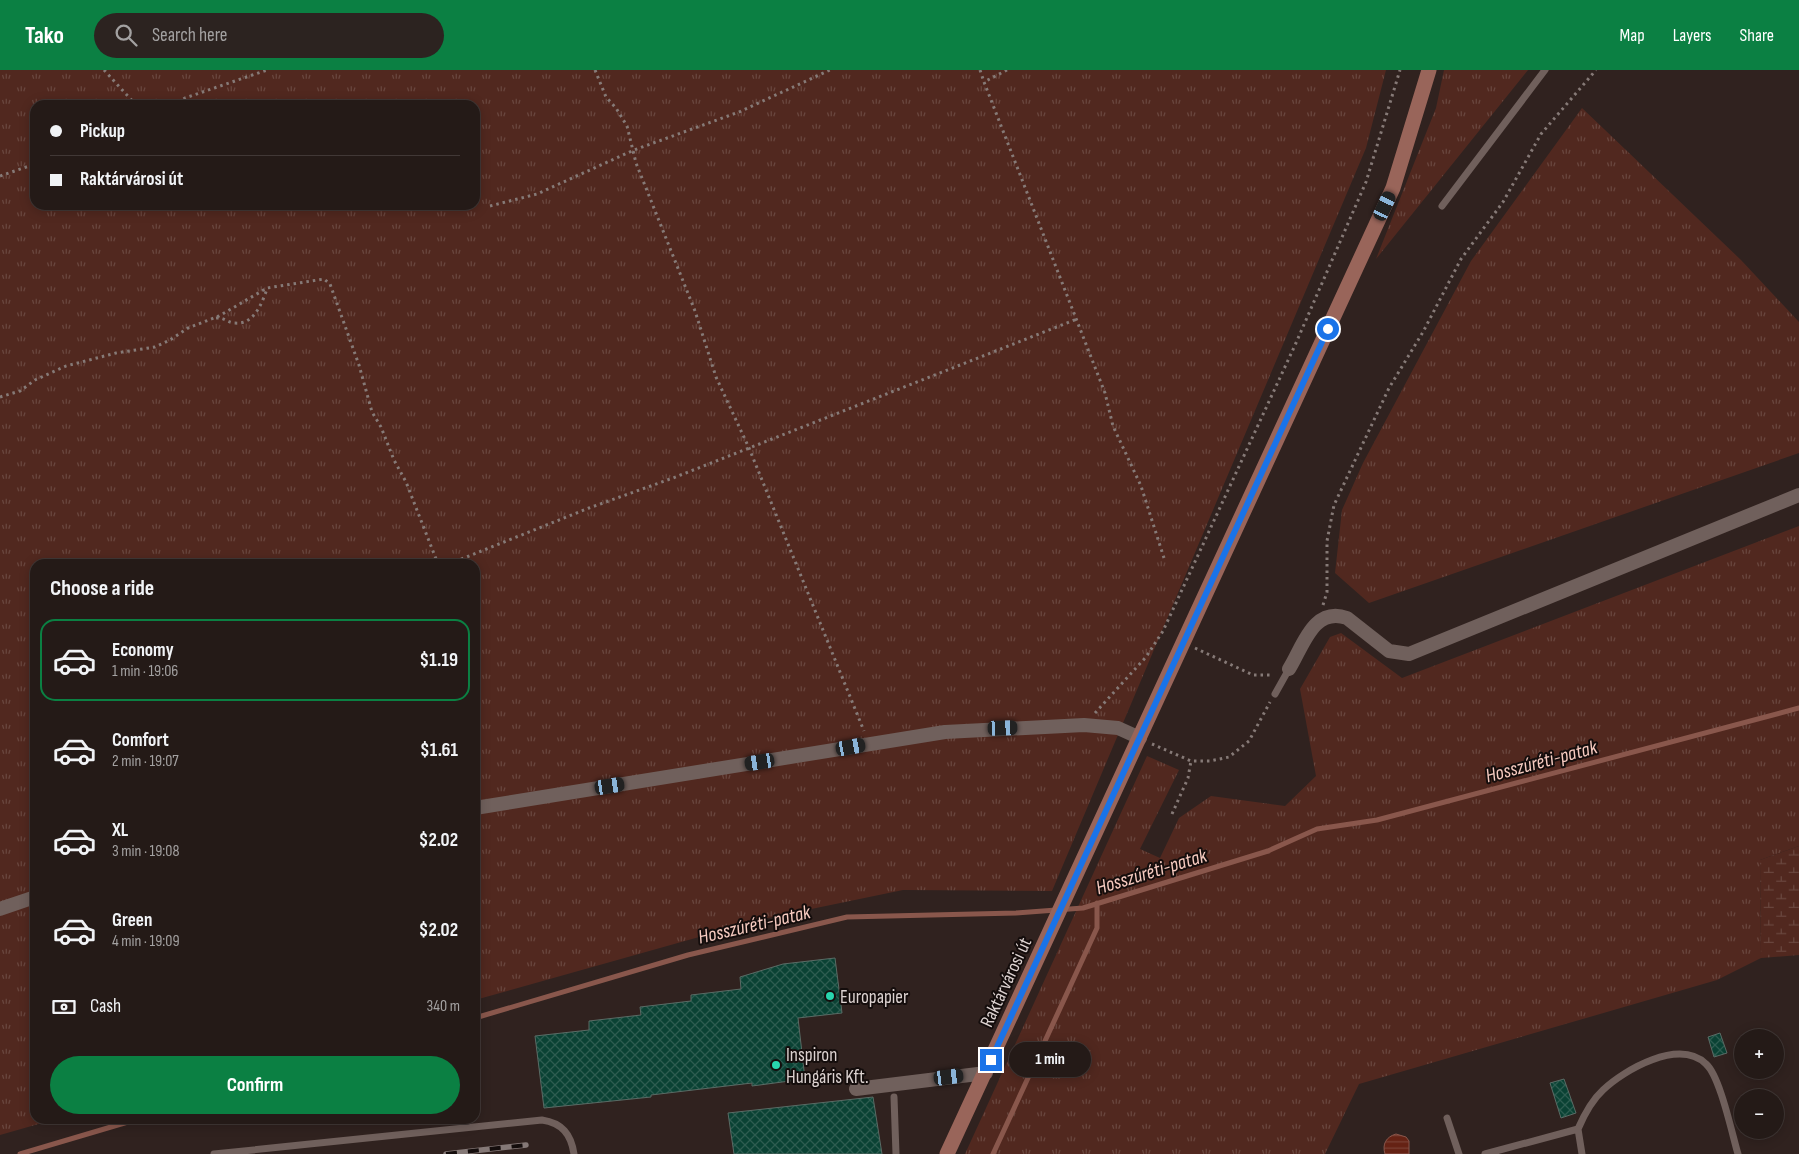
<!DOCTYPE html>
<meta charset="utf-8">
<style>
body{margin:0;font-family:"Sofia Sans Condensed",sans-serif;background:#2c2320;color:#f1f3f6;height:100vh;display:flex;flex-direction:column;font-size:19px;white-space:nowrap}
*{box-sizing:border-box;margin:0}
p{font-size:16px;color:#a3a1a1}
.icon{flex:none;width:28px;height:28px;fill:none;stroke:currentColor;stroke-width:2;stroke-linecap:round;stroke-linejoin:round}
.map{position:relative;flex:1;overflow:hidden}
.side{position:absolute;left:30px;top:489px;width:450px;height:565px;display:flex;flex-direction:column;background:#241a17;border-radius:15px;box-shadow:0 2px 12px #0003,0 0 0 1px #413836}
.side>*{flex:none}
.top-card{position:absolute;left:30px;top:30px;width:450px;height:110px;border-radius:15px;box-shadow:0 2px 12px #0003,0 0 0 1px #413836;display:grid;align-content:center;height:110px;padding:0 20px;background:#241a17}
.tools{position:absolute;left:1734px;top:959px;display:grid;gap:10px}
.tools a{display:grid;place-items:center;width:50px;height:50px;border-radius:50%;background:#241a17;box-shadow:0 2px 12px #0003,0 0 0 1px #413836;font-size:25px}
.end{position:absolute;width:22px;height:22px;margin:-11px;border:6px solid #1a73e8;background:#fff;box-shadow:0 0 0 2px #fff}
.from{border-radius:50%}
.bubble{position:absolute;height:35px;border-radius:18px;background:#241a17;box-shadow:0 2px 12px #0003,0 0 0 1px #413836;font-size:16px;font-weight:700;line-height:35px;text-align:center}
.car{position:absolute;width:15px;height:30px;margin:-15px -8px;border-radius:6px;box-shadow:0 0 4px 1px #0007;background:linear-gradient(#222 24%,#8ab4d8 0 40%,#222 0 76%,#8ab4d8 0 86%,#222 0)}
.top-card b{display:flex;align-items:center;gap:18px;height:48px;font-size:19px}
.top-card b+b{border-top:1px solid #413836}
.top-card i{width:12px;height:12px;background:#f1f3f6}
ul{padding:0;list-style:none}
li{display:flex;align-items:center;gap:15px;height:82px;margin:0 10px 8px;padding:0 10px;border:2px solid transparent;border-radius:15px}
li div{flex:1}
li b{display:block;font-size:19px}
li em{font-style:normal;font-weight:700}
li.on{border-color:#0b8043}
li>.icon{width:45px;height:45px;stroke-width:1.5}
h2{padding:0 20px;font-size:22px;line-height:60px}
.pay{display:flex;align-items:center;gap:12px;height:55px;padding:0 20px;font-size:19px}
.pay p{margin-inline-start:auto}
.primary-button{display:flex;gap:10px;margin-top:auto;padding:10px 20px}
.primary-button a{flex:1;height:58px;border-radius:30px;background:#0b8043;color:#fff;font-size:20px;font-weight:700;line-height:58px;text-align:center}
header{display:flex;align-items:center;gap:30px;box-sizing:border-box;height:70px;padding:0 25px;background:#0b8043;color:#fff}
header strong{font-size:24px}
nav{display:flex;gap:28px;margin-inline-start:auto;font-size:18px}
.search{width:350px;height:45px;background:#2c2320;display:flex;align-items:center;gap:12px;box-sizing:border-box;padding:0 18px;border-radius:28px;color:#a3a1a1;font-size:19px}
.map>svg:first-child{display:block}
</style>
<header>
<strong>Tako</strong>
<div class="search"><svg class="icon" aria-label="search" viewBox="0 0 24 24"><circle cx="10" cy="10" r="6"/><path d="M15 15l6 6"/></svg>Search here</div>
<nav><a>Map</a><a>Layers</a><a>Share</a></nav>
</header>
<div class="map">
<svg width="1799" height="1084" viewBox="0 0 1799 1084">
<defs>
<pattern id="grass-tufts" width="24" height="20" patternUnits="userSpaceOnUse" patternTransform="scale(1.25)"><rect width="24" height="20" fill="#51281f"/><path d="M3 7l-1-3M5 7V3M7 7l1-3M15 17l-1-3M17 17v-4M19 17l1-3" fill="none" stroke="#69463e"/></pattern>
<pattern id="wetland-marsh" width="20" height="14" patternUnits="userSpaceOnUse" patternTransform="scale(1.25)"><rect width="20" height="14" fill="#51281f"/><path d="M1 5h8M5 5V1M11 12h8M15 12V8" fill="none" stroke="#69463e"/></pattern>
<pattern id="water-rules" width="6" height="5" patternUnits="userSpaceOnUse" patternTransform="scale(1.25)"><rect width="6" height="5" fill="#652214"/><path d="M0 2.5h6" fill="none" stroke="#7a4135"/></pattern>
<pattern id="building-cross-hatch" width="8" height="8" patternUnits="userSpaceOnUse" patternTransform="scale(1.25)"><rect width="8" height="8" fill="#0a4234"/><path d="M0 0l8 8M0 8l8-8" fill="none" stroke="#2d5c50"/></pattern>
</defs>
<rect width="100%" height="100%" fill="#30221f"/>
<!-- grass -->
<path fill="url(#grass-tufts)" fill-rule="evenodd" d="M 0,0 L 1386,0 L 1366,78 L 1052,821 L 903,820 L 763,849 L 475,930 L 475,494 L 35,494 L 35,1049 L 56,1049 L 0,1065 ZM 35,35 L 475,35 L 475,135 L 35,135 Z
M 1444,0 L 1528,0 L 1376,189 L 1436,38 Z
M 1582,38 L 1741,190 L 1799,252 L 1799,383 L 1369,533 L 1335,503 L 1342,440 L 1363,393 L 1471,191 Z
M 1799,456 L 1799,776 L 1760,790 L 1761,888 L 1717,910 L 1359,1014 L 1325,1084 L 965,1084 L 1147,686 L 1179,700 L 1140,779 L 1160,788 L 1179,748 L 1211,726 L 1285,736 L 1316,706 L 1300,619 L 1330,567 L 1341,563 L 1402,608 Z"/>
<!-- wetland -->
<path fill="url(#wetland-marsh)" d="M 1799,776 L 1799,885 L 1761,888 L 1760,790 Z"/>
<!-- water -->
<path fill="url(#water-rules)" stroke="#89574c" d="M 1396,1064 L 1406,1067 L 1409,1071 L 1409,1084 L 1385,1084 C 1382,1074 1386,1067 1396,1064 Z"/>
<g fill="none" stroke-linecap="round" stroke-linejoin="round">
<!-- stream -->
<path stroke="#89574c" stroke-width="5" d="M 475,948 L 688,885 L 847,847 L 1016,843 L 1083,838 L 1268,781 L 1317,759 L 1377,750 L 1799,638
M 20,1084 L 138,1049
M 993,1084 L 1097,858 L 1097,833"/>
</g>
<!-- building -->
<path fill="url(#building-cross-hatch)" stroke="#5a6b65" d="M 835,888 L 842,943 L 798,948 L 805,1009 L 752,1016 L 752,1013 L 651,1025 L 651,1027 L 544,1038 L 535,966 L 589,960 L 589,951 L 641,945 L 640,937 L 691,931 L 691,925 L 741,919 L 740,907 L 783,894 Z
M 1720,963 L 1727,983 L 1714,987 L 1708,967 Z
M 1564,1009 L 1576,1043 L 1561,1048 L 1550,1013 Z
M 873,1027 L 882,1084 L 734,1084 L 728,1043 Z"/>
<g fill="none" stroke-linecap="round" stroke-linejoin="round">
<!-- path -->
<path stroke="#867a77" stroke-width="3" stroke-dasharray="2.5 4" stroke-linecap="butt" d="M 104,0 L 136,35
M 595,0 L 606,27 L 616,38 L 627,56 L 636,93 L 695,241 L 716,307 L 749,378 L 864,661
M 980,0 L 984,12
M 1007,0 L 984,12 L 1105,323 L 1113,356 L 1141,416 L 1164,488
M 172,35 L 185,28 L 267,0
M 0,106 L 35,94
M 490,136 L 537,124 L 634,80 L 739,42 L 830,0
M 216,248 C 224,247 228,253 235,253 C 254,255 262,233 267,219
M 0,327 L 20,321 L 35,310 L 66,296 L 116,283 L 155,277 L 170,270 L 188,258 L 219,246 L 267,218 L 324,209 L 330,214 L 359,295 L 372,342 L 381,357 L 394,390 L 406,412 L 438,494
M 449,494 L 589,438 L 673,408 L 1077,249
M 1323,535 L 1327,522 L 1327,471 L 1334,435 L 1389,318 L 1423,262 L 1461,189 L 1503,132 L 1541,64 L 1596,0
M 1195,578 L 1253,605 L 1272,605
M 1095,643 L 1146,587 L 1163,561 L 1296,273 L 1366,112 L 1400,0
M 1152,674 L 1191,691 L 1210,691 L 1229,687 L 1249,671 L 1270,632
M 1172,744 L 1188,708 L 1191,691"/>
<!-- lane -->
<path stroke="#70605c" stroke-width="7" d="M 1442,136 L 1545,0
M 1275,624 L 1289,599
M 894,1027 L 896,1084
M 1447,1048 L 1459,1084
M 1578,1059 C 1584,1045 1591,1031 1603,1020 C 1624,1000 1679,968 1706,994 C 1720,1006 1732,1064 1738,1084
M 214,1084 L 542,1050 C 562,1053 571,1064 574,1084
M 1485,1084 L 1578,1059 L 1582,1084"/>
<!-- street -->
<path stroke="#70605c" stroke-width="14" d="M 1289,599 C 1303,577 1313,536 1347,548 L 1389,581 L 1409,584 L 1799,425
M 475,738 L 945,662 L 1084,655 L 1118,658 L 1140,668
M 0,839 L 35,827
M 856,1019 L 986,1003"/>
<!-- secondary -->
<path stroke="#99655a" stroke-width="15" d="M 947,1084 L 1393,118 L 1429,0"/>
<defs>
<path id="rail" d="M 446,1084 L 526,1075"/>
</defs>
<!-- rail casing -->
<use href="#rail" stroke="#857977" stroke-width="5.5"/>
<!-- rail -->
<use href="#rail" stroke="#140d0c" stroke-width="4" stroke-dasharray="11" stroke-linecap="butt"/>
</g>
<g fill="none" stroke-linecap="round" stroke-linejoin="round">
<!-- route -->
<path stroke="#1a73e8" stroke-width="6" d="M 991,990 L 1328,259"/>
</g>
<!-- markers -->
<g fill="#28d5ad" stroke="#140d0c" stroke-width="2">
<circle cx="830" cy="926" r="5"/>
<circle cx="776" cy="995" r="5"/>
</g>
<g text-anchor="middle" stroke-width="4" stroke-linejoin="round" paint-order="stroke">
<!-- street labels -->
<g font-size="19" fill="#dcd2d0" stroke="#140d0c">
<text transform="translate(1005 912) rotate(-65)" y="7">Raktárvárosi út</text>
</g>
<!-- poi labels -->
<g font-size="19" fill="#dcd2d0" stroke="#140d0c" text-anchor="start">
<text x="840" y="933">Europapier</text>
<text x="786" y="991">Inspiron<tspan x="786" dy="22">Hungáris Kft.</tspan></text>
</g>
<!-- water labels -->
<g font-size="20" font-style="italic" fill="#f7cbc0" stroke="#140d0c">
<text transform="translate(1541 691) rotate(-15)" y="7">Hosszúréti-patak</text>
<text transform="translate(1151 801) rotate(-17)" y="7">Hosszúréti-patak</text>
<text transform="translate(754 854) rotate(-13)" y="7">Hosszúréti-patak</text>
</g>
</g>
</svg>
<div class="tools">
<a>+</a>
<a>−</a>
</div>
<i class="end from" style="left:1328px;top:259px"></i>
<i class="end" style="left:991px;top:990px"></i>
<div class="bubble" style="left:1009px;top:972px;width:82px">1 min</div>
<i class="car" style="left:1385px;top:136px;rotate:25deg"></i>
<i class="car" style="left:1003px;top:658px;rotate:88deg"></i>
<i class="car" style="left:851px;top:677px;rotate:80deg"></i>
<i class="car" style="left:760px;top:692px;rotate:261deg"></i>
<i class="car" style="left:610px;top:716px;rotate:81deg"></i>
<i class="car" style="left:949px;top:1007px;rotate:83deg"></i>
<div class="top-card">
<b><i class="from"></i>Pickup</b>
<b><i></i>Raktárvárosi út</b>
</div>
<section class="side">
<h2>Choose a ride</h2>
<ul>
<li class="on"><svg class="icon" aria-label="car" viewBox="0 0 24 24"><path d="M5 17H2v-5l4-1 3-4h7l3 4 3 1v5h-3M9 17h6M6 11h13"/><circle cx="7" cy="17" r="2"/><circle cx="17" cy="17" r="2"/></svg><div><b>Economy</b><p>1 min · 19:06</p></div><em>$1.19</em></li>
<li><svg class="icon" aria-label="car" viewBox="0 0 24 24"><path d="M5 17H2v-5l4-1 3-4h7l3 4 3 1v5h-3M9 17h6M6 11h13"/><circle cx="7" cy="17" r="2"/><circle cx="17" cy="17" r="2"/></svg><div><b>Comfort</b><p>2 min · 19:07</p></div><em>$1.61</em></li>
<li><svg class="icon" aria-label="car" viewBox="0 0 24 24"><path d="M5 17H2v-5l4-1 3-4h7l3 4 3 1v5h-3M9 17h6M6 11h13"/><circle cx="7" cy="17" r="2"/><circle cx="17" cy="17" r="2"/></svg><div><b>XL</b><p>3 min · 19:08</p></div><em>$2.02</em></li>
<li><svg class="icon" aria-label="car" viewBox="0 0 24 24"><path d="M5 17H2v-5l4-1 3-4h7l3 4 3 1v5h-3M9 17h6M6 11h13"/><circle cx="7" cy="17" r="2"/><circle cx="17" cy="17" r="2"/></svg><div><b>Green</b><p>4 min · 19:09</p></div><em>$2.02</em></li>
</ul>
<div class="pay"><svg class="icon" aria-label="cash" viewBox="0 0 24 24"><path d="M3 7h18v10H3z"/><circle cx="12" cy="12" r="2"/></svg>Cash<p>340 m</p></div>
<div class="primary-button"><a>Confirm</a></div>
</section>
</div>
